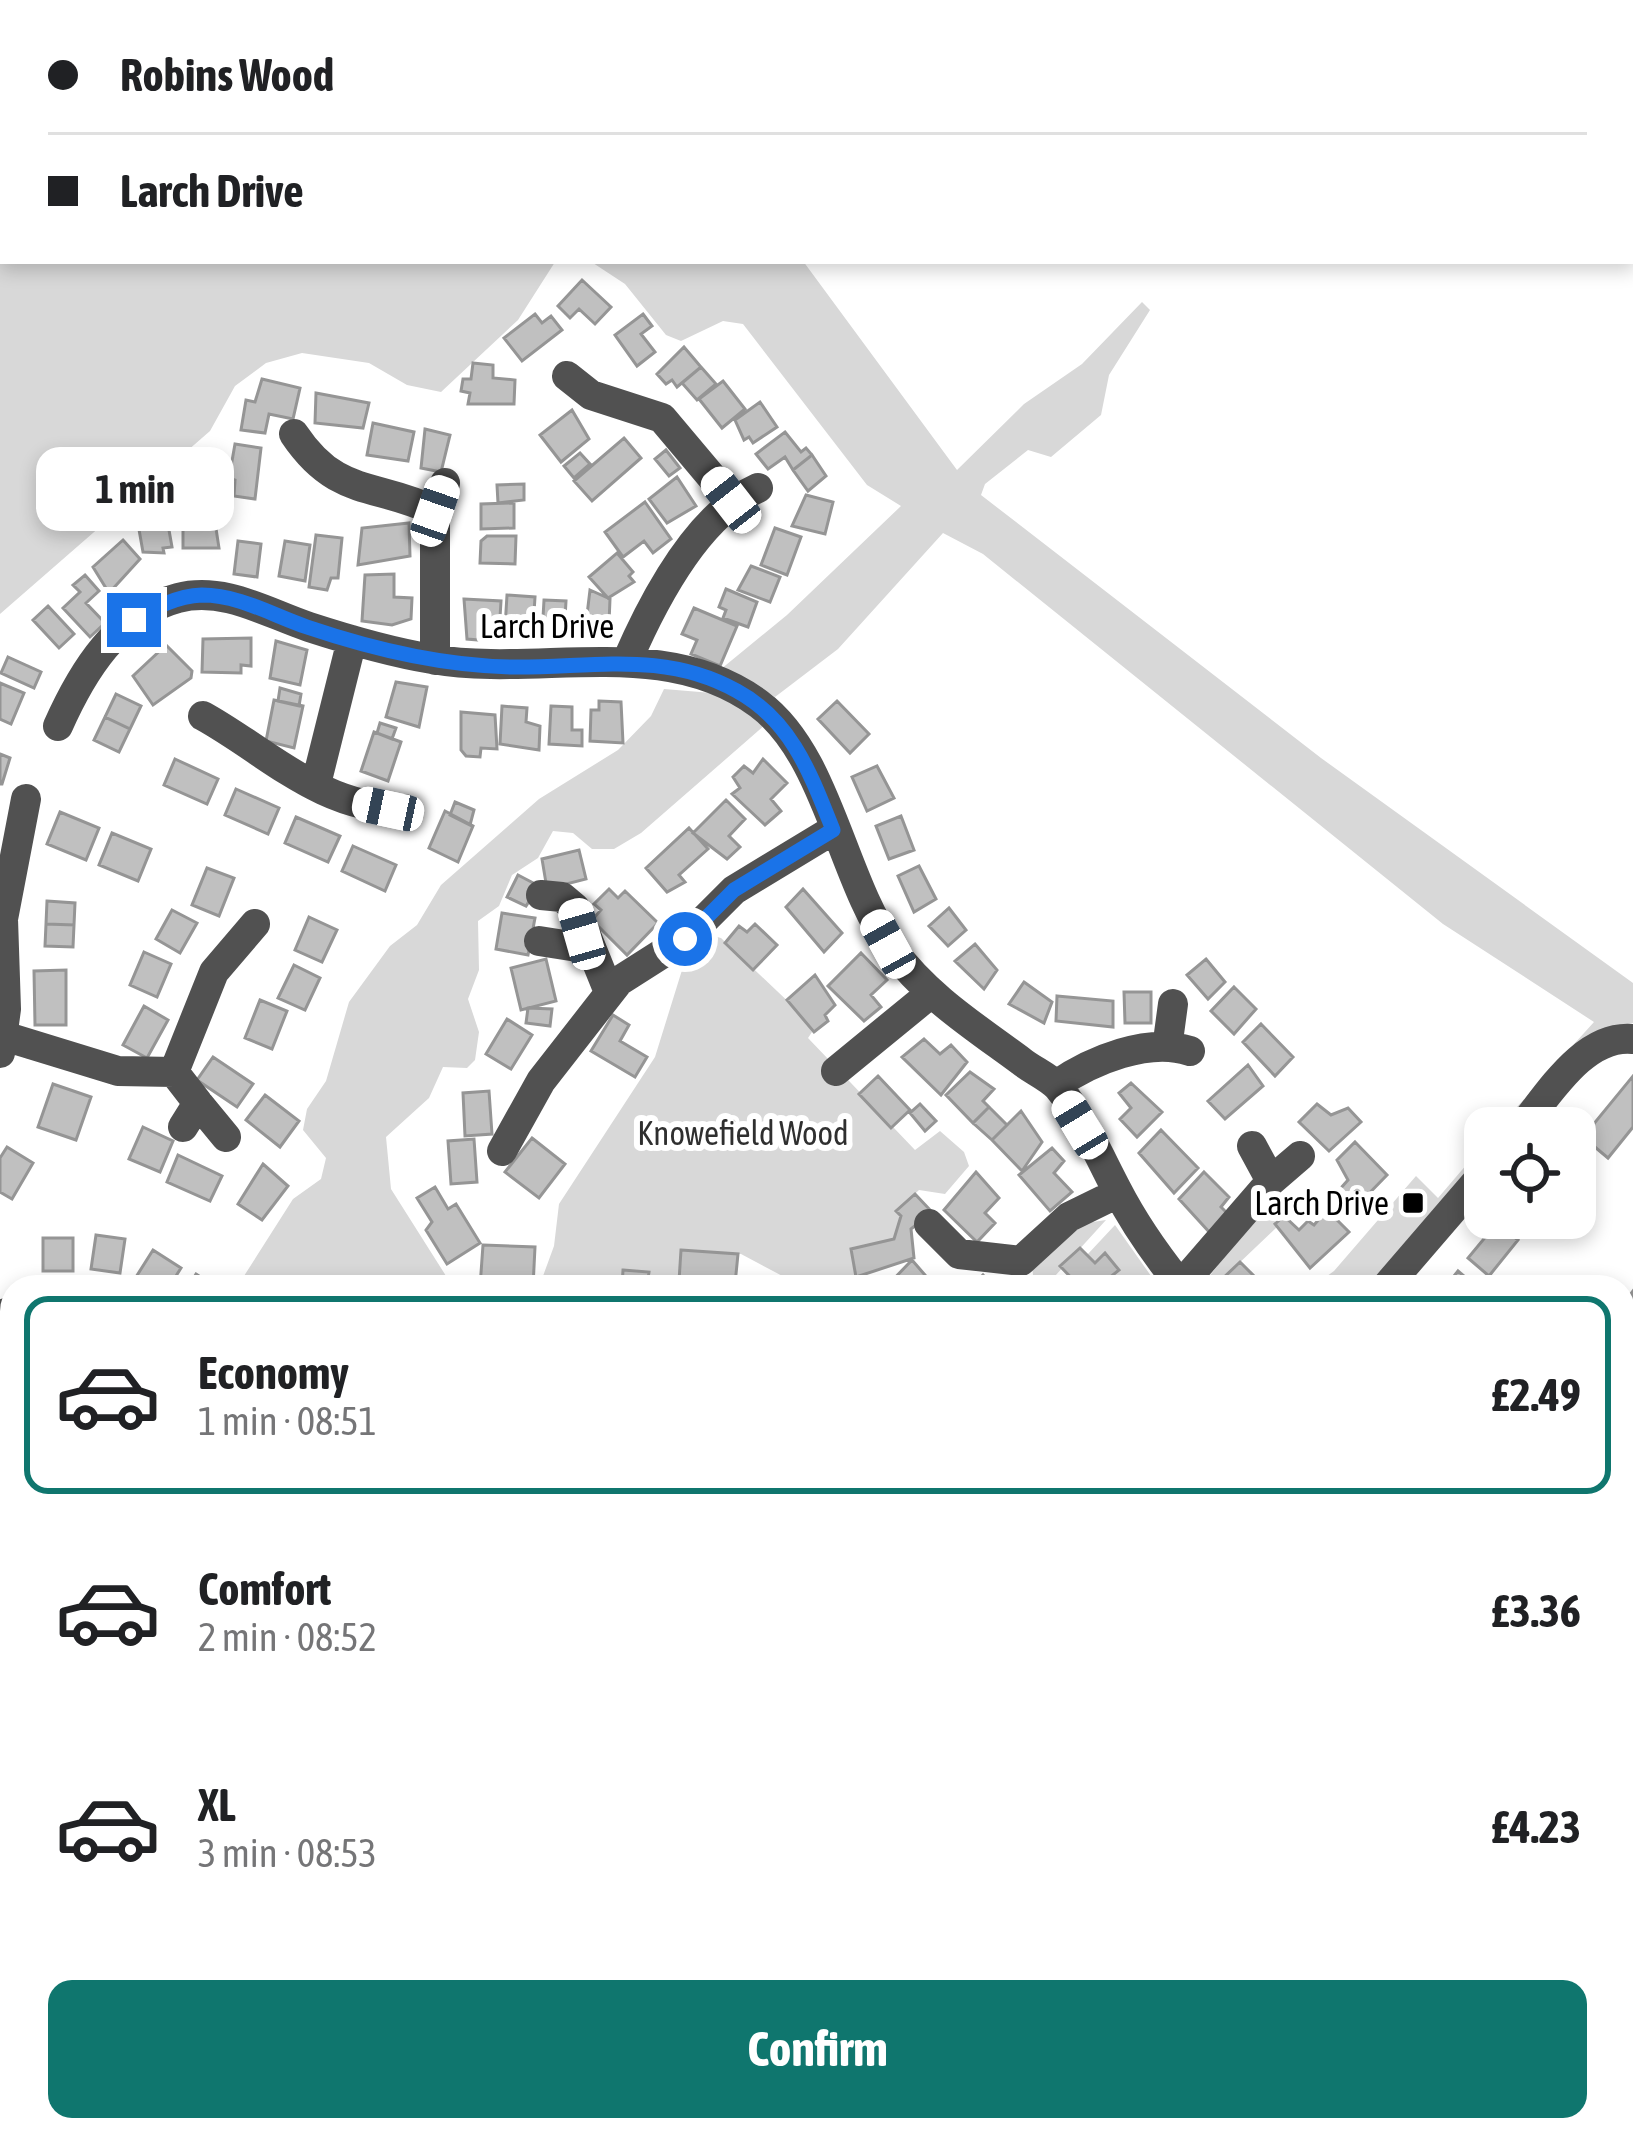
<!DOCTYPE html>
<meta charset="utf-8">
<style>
body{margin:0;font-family:"Asap Condensed",sans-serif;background:#f6f6f6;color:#202124;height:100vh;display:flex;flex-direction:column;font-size:45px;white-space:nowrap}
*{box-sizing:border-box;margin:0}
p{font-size:39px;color:#757577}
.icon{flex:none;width:66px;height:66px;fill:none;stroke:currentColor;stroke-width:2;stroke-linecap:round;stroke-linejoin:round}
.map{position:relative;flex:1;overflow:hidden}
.side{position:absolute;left:0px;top:1275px;width:1635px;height:867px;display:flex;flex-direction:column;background:#fff;border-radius:36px 36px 0 0;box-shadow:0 6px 18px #0003}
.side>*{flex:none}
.hud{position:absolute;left:0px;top:0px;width:1635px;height:264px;box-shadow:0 6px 18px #0003;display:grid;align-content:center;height:264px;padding:0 48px;background:#fff}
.fabs{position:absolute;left:1464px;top:1107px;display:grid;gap:24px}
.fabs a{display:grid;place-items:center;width:132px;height:132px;border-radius:24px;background:#fff;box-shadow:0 6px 18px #0003;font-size:60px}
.end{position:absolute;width:54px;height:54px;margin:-27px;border:15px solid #1a73e8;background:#fff;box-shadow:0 0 0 6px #fff}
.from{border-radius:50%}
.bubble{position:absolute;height:84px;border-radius:24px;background:#fff;box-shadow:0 6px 18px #0003;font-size:39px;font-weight:700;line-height:84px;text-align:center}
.car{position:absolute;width:36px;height:72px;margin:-36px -18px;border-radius:15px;box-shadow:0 0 9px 3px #0007;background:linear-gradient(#fff 24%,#345 0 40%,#fff 0 76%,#345 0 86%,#fff 0)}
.hud b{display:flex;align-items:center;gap:42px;height:114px;font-size:45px}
.hud b+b{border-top:3px solid #e0e0e0}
.hud i{width:30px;height:30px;background:#202124}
ul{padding:21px 0 0;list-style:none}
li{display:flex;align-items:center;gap:36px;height:198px;margin:0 24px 18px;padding:0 24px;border:6px solid transparent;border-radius:24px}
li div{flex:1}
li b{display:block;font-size:45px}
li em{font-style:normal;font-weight:700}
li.current{border-color:#0f766e}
li>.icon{width:108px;height:108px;stroke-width:1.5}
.button{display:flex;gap:24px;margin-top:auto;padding:24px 48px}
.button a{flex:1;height:138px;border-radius:24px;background:#0f766e;color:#fff;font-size:48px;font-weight:700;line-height:138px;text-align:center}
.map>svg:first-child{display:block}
</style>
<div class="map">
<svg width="1633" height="2141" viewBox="0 0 1633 2141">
<rect width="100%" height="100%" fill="#fff"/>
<!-- green -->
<path fill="#d8d8d8" d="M 0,0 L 611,0 L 3,3 L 3,261 L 587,261 L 555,262 L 518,320 L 441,392 L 407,385 L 369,363 L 302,353 L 266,363 L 235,386 L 210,431 L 0,614 Z
M 1369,0 L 1593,0 L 1595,3 L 1372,3 Z
M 590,261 L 803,261 L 957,470 L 1024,404 L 1082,364 L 1142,302 L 1150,310 L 1109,375 L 1101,415 L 1051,457 L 1028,450 L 985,484 L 981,495 L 1321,758 L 1633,983 L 1633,1023 L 1595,1032 L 1507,1128 L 1498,1128 L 1594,1022 L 1443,924 L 983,554 L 943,533 L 838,649 L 775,697 L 753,683 L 715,674 L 787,615 L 901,506 L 867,485 L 743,324 L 723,321 L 681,341 L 666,335 L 625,284 Z
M 664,689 L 724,694 L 765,725 L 641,833 L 614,849 L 592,849 L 573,833 L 553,831 L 538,858 L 512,875 L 499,906 L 478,921 L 479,970 L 468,999 L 479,1032 L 475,1060 L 467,1068 L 443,1067 L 429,1098 L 386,1137 L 391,1189 L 453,1287 L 318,1287 L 292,1280 L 282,1287 L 237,1287 L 293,1199 L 321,1179 L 326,1158 L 303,1130 L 307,1109 L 326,1081 L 349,1002 L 390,946 L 417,925 L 441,885 L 539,799 L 618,750 L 651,716 Z
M 710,935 L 721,938 L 797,1010 L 812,1032 L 808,1038 L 915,1150 L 940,1131 L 964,1152 L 969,1166 L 945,1194 L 919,1190 L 897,1211 L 901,1216 L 894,1239 L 852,1249 L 856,1277 L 851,1287 L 790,1287 L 788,1279 L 741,1254 L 682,1250 L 679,1280 L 697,1282 L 696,1287 L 661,1287 L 648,1272 L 624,1270 L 622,1287 L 539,1287 L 554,1246 L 559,1204 L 655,1057 L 687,954 Z
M 1485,1143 L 1485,1154 L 1370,1287 L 1312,1287 L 1334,1271 L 1416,1176 L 1438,1198 Z
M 1264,1206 L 1278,1226 L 1214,1287 L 1201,1287 Z
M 1106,1220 L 1045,1287 L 1034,1287 L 1032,1264 L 1086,1223 Z
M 1115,1225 L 1156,1283 L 1152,1287 L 1119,1287 L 1109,1278 L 1118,1269 L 1106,1254 L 1095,1263 L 1087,1255 Z"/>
<!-- building -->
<path fill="#c0c0c0" stroke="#959595" stroke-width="3" d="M 582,280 L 611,307 L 595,324 L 579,309 L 570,318 L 558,306 Z
M 535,314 L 542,323 L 551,316 L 562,330 L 522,361 L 504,338 Z
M 643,314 L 652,326 L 641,334 L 655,352 L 637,366 L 615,335 Z
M 684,347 L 701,367 L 677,387 L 672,380 L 666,384 L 657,374 Z
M 473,363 L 493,365 L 493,378 L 515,380 L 514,404 L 468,404 L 470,393 L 461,391 L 463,379 L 471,379 Z
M 701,367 L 716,384 L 697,400 L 682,383 Z
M 262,379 L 300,388 L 293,419 L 269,414 L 265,433 L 241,430 L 246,400 L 255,402 Z
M 723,381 L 745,409 L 722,428 L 699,399 Z
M 316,393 L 369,403 L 363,428 L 315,423 Z
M 760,402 L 777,427 L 753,443 L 749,437 L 744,440 L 735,420 Z
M 572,410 L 589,439 L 561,462 L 540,435 Z
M 373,423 L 414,432 L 408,461 L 367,455 Z
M 425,429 L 450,435 L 441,472 L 421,468 Z
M 785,432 L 801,452 L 806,448 L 812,455 L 793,470 L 785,457 L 768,469 L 756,454 Z
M 624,438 L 641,458 L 592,501 L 574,481 Z
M 235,444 L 261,448 L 255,499 L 234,496 L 235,480 L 229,478 Z
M 666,450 L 680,468 L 669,476 L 655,459 Z
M 580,453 L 590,464 L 574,478 L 564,466 Z
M 812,455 L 826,476 L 808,491 L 793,470 Z
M 677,477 L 696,506 L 667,523 L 649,499 Z
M 524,484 L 524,500 L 498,503 L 497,485 Z
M 806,495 L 833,502 L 825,534 L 792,526 Z
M 645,502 L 671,539 L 653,553 L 644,541 L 623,557 L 605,532 Z
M 514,503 L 514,528 L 481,529 L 481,504 Z
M 201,509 L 213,509 L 219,548 L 183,548 L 183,524 L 201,524 Z
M 167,519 L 172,547 L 163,548 L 164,553 L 143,552 L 138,524 Z
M 409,523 L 410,556 L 358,565 L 362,528 Z
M 775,528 L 801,537 L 787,575 L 761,565 Z
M 316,535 L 342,538 L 338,578 L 331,578 L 327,590 L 309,587 Z
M 487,536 L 516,536 L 515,564 L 480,563 L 481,541 Z
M 123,540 L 140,559 L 109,593 L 93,567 Z
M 238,541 L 261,544 L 257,577 L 234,574 Z
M 285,541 L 310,545 L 305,581 L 279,576 Z
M 617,553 L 633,572 L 629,576 L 634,582 L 608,598 L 589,577 Z
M 751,566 L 780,577 L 770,602 L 738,590 Z
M 394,574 L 394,597 L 412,598 L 411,619 L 392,625 L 362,621 L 365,575 Z
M 85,575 L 99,591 L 86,603 L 105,623 L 90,637 L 63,608 L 80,592 L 73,585 Z
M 726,589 L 757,602 L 748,627 L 723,618 L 726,610 L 719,607 Z
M 590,590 L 610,599 L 609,623 L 586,623 Z
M 507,595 L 535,597 L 533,629 L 523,628 L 523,633 L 505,628 Z
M 464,599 L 501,601 L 499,634 L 479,633 L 479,640 L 467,639 Z
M 544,600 L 566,601 L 564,636 L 542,635 Z
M 48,606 L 74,634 L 59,648 L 33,620 Z
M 694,608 L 737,626 L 720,666 L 691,654 L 697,640 L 682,634 Z
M 251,638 L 251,666 L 241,665 L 241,673 L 202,672 L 203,639 Z
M 276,641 L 307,650 L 300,685 L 270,678 Z
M 166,645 L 192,671 L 191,678 L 153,705 L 133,676 Z
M 8,657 L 41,672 L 34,688 L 1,673 Z
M 396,682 L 427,687 L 419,727 L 386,717 Z
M 0,683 L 24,693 L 11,724 L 0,719 Z
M 280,688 L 301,694 L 299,706 L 278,701 Z
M 116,694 L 141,706 L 130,729 L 105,717 Z
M 274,700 L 303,706 L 294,748 L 266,741 Z
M 599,701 L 621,702 L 623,743 L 590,741 L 591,710 L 599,710 Z
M 837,701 L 869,734 L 850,753 L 818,719 Z
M 502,706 L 527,708 L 526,722 L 540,726 L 539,750 L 500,744 Z
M 551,706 L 572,707 L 572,730 L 582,730 L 582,746 L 549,744 Z
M 461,712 L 495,715 L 497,749 L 481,748 L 480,757 L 466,756 L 461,750 Z
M 105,717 L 130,729 L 119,752 L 94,740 Z
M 380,723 L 396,728 L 392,739 L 377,733 Z
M 374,732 L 401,742 L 388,781 L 361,771 Z
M 0,754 L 10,758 L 2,784 L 0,784 Z
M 175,759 L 218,779 L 207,804 L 164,785 Z
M 763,759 L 787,783 L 771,799 L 781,811 L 765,825 L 732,794 L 740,788 L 733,777 L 744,766 L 753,773 Z
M 877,766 L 894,798 L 867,811 L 852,777 Z
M 236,789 L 279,808 L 268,834 L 225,815 Z
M 726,800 L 745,819 L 729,836 L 740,847 L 727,859 L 693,833 Z
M 455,802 L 474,810 L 470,825 L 450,815 Z
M 445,811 L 473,826 L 458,862 L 429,848 Z
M 60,812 L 99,828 L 86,860 L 47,844 Z
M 901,816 L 914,850 L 889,859 L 876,826 Z
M 296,817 L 340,836 L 328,862 L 285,843 Z
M 689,828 L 708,849 L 679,875 L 685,882 L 667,892 L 646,868 Z
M 112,833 L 151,849 L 138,881 L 99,865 Z
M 353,846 L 396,865 L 385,891 L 342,871 Z
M 579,850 L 586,879 L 547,889 L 542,859 Z
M 919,866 L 936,899 L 914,912 L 898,876 Z
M 207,868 L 234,878 L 219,916 L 192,905 Z
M 518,875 L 539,886 L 526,906 L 507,897 Z
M 609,889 L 618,898 L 625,891 L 658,923 L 627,955 L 592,920 L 601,910 L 594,904 Z
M 803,889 L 842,933 L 824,952 L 786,907 Z
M 47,901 L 75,903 L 74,925 L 46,924 Z
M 949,908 L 966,930 L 948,946 L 929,926 Z
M 172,910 L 197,923 L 180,953 L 156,939 Z
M 502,913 L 535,918 L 528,955 L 496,949 Z
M 309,917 L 337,930 L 322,962 L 295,950 Z
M 46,924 L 74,925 L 73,947 L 45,946 Z
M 755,924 L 777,945 L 753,970 L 725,943 L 739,926 L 747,932 Z
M 975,944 L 997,970 L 984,989 L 955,961 Z
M 144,952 L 171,964 L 157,997 L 130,985 Z
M 861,953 L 887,980 L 871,995 L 881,1007 L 864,1021 L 828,986 Z
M 546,959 L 556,1001 L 521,1010 L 511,968 Z
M 1206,959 L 1225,982 L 1208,999 L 1187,975 Z
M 294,965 L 320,978 L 305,1010 L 278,998 Z
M 66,970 L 66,1025 L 35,1025 L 34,971 Z
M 815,975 L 835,1005 L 825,1015 L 828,1021 L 814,1032 L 787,1000 Z
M 1024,982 L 1052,1002 L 1044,1023 L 1009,1004 Z
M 1234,987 L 1256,1009 L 1234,1034 L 1211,1011 Z
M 1124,992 L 1151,992 L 1151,1023 L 1125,1023 Z
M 1057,996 L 1113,1001 L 1113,1027 L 1056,1021 Z
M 260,1000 L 287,1011 L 272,1049 L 245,1038 Z
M 144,1006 L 168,1020 L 147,1058 L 123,1045 Z
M 528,1008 L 552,1009 L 550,1026 L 526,1023 Z
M 613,1015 L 629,1025 L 620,1041 L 647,1057 L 635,1077 L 591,1051 Z
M 507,1019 L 532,1035 L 511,1069 L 486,1054 Z
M 1261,1024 L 1293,1057 L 1275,1076 L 1243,1042 Z
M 924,1039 L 940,1054 L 951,1045 L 967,1062 L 941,1095 L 902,1057 Z
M 213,1057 L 253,1084 L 237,1107 L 197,1080 Z
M 1248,1065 L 1263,1086 L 1225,1119 L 1208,1101 Z
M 970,1072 L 994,1089 L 983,1101 L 989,1107 L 973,1123 L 946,1095 Z
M 878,1076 L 910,1110 L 891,1128 L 859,1094 Z
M 1633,1076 L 1633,1127 L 1608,1158 L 1583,1137 Z
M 1131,1083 L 1162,1112 L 1137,1137 L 1120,1119 L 1131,1108 L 1119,1093 Z
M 53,1084 L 91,1097 L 76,1140 L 38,1127 Z
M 489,1091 L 492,1134 L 465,1136 L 463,1093 Z
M 265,1095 L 299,1121 L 280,1147 L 246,1120 Z
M 920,1104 L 936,1121 L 925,1131 L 910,1113 Z
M 1317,1104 L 1331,1115 L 1348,1108 L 1361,1122 L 1329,1151 L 1299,1122 Z
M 989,1107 L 1007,1125 L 992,1140 L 973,1123 Z
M 1021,1111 L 1042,1142 L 1022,1171 L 992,1140 Z
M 143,1127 L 173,1141 L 160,1172 L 129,1159 Z
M 1161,1130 L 1198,1168 L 1174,1193 L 1139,1153 Z
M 1575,1133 L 1594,1148 L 1575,1172 Z
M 532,1138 L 565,1164 L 539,1198 L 505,1172 Z
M 474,1139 L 477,1182 L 451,1184 L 448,1141 Z
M 1355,1142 L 1387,1175 L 1349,1214 L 1332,1198 L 1348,1180 L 1337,1160 Z
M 7,1147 L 33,1163 L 12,1199 L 0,1192 L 0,1158 Z
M 1052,1148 L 1064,1161 L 1054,1173 L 1072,1192 L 1050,1211 L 1019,1175 Z
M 178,1155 L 222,1176 L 210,1201 L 167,1182 Z
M 263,1164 L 288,1186 L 262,1220 L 238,1204 Z
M 976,1172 L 999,1198 L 985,1213 L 995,1223 L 977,1242 L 944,1210 Z
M 1204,1172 L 1229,1197 L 1221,1207 L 1229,1215 L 1211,1234 L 1179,1199 Z
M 435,1187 L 448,1209 L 456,1204 L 480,1243 L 447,1264 L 426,1230 L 432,1222 L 417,1198 Z
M 915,1194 L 932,1212 L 911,1229 L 914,1258 L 856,1277 L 851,1249 L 894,1239 L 901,1216 L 896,1211 Z
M 1327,1210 L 1349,1232 L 1310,1268 L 1275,1224 L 1284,1216 L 1299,1230 L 1308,1221 L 1314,1225 Z
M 1501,1218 L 1531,1218 L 1519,1234 Z
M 1497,1223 L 1518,1240 L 1489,1276 L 1468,1258 Z
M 96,1235 L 125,1239 L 120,1273 L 91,1269 Z
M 43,1238 L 73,1238 L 73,1271 L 43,1271 Z
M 483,1245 L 535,1247 L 533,1287 L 480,1287 Z
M 1080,1248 L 1095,1263 L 1105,1253 L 1119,1270 L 1109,1278 L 1115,1287 L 1080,1287 L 1060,1266 Z
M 153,1250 L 181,1268 L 169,1287 L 151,1287 L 136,1277 Z
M 681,1250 L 738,1254 L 735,1284 L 696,1287 L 697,1282 L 679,1281 Z
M 912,1260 L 931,1282 L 926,1287 L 886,1287 Z
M 1240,1262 L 1253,1275 L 1240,1287 L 1224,1287 L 1219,1282 Z
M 623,1270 L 649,1272 L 647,1287 L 622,1287 Z
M 1458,1271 L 1477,1287 L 1445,1287 Z
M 196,1274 L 216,1287 L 188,1287 Z
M 983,1275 L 994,1287 L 971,1287 Z
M 754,1277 L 782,1278 L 781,1287 L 754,1287 Z
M 1633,1291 L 1633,1326 L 1623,1319 L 1623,1304 Z
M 1631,1391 L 1633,1439 L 1623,1450 L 1623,1399 Z
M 12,1511 L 9,1552 L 0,1552 L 0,1516 Z
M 1630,1593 L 1633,1646 L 1623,1653 L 1623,1597 Z
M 0,1674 L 12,1675 L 12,1720 L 0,1719 Z
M 0,1815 L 12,1816 L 12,1845 L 0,1845 Z
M 1633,1921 L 1633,1957 L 1631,1957 L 1623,1923 Z
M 12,2038 L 12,2080 L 0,2084 L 0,2041 Z
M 1633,2066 L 1633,2095 L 1623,2097 L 1623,2068 Z
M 258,2130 L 287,2130 L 285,2141 L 257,2141 Z
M 630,2130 L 660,2130 L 659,2136 L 630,2135 Z
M 1344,2130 L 1346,2141 L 1304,2141 L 1304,2138 Z
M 1365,2130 L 1408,2130 L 1410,2141 L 1368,2141 Z
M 1424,2130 L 1466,2130 L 1467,2134 L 1426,2141 Z
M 766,2136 L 799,2136 L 799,2141 L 766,2141 Z"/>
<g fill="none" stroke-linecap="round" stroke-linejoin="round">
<!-- minor -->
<path stroke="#515151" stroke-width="30" d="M 1632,145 L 1633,148
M 567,376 L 591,395 L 662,418 L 731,500
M 294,434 C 337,498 374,482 435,511
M 435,660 L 435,511 L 445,483
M 627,661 C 653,601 697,515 758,488
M 203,716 C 268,752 321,809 404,809
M 58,726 C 82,672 117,614 178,598 C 224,586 267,613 309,627 C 349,640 390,652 432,659 C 540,678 663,633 759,704 C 828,755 841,878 892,949 C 926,996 975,1027 1021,1061 C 1032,1070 1049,1077 1058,1087 C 1082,1116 1099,1156 1117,1190 C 1135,1225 1157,1256 1182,1287
M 316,784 L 352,640
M 541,895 L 562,897 L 575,908 L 609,992
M 539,941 L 590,949
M 4,1036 L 118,1071 L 174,1072 L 214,972 L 255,924
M 1168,1041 L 1173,1004
M 0,1053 L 6,1009 L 3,919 L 26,799
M 836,1071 L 930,994
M 174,1072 L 198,1103 L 183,1127
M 1056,1085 C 1092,1060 1149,1037 1190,1051
M 198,1103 L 226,1137
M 1521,1128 C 1549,1094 1584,1034 1633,1039
M 502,1151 L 541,1081 L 619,981 L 685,939 L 734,890 L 833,830
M 1271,1181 L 1300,1156
M 929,1224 L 959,1254 L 1021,1261 L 1069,1217 L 1118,1193
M 1181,1285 L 1271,1181 L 1252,1146
M 1386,1287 L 1485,1172
M 0,1315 L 12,1311
M 0,1456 L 12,1457
M 0,1758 L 12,1759
M 1623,1765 L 1633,1787
M 1623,1870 L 1633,1860
M 0,2123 L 12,2119
M 204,2130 L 205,2141
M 1084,2130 L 1085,2141
M 718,2141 L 718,2130
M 1610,2141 L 1633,2137"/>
</g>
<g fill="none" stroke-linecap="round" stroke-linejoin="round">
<!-- route -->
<path stroke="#1a73e8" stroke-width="15" d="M 134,620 C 155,608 176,596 202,595 C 239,595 272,615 307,627 C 372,649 443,666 513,667 C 591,668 664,650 737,691 C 792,721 811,775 833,830 L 734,890 L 685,939"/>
</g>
<!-- markers -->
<rect fill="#000" stroke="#fff" stroke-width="4.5" x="1401" y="1191" width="24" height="24" rx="6"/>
<g text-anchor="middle" stroke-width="12" stroke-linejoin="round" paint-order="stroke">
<!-- street labels -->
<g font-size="33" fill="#000" stroke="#fff">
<text x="547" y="638">Larch Drive</text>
</g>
<!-- park labels -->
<g font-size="33" fill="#2f2f2f" stroke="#fff">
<text x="743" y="1145">Knowefield Wood</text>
</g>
<!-- poi labels -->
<g font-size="33" fill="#000" stroke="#fff" text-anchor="end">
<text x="1389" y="1215">Larch Drive</text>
</g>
</g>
</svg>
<div class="fabs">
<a><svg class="icon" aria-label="locate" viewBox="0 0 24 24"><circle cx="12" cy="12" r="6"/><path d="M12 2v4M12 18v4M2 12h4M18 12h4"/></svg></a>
</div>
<i class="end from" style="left:685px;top:939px"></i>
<i class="end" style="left:134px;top:620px"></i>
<div class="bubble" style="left:36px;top:447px;width:198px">1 min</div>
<i class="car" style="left:731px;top:500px;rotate:322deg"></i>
<i class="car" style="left:435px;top:511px;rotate:19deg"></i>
<i class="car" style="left:388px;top:809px;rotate:282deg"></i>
<i class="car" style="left:582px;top:934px;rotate:344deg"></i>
<i class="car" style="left:888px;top:944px;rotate:331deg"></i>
<i class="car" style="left:1080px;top:1125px;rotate:329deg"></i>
<div class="hud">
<b><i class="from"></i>Robins Wood</b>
<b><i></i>Larch Drive</b>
</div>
<section class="side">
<ul>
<li class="current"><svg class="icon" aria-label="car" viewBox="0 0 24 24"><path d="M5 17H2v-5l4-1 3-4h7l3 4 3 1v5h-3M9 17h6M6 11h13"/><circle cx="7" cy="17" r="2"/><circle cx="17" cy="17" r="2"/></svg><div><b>Economy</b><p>1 min · 08:51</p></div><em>£2.49</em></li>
<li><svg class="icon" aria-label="car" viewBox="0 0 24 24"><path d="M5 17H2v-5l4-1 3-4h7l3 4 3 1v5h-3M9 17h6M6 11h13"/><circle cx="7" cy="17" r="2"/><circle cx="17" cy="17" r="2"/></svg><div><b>Comfort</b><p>2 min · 08:52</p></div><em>£3.36</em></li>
<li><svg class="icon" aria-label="car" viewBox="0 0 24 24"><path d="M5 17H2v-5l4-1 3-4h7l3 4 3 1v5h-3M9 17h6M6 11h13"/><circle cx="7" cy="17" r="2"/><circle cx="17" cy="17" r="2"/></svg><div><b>XL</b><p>3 min · 08:53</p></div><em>£4.23</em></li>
</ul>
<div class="button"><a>Confirm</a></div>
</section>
</div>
